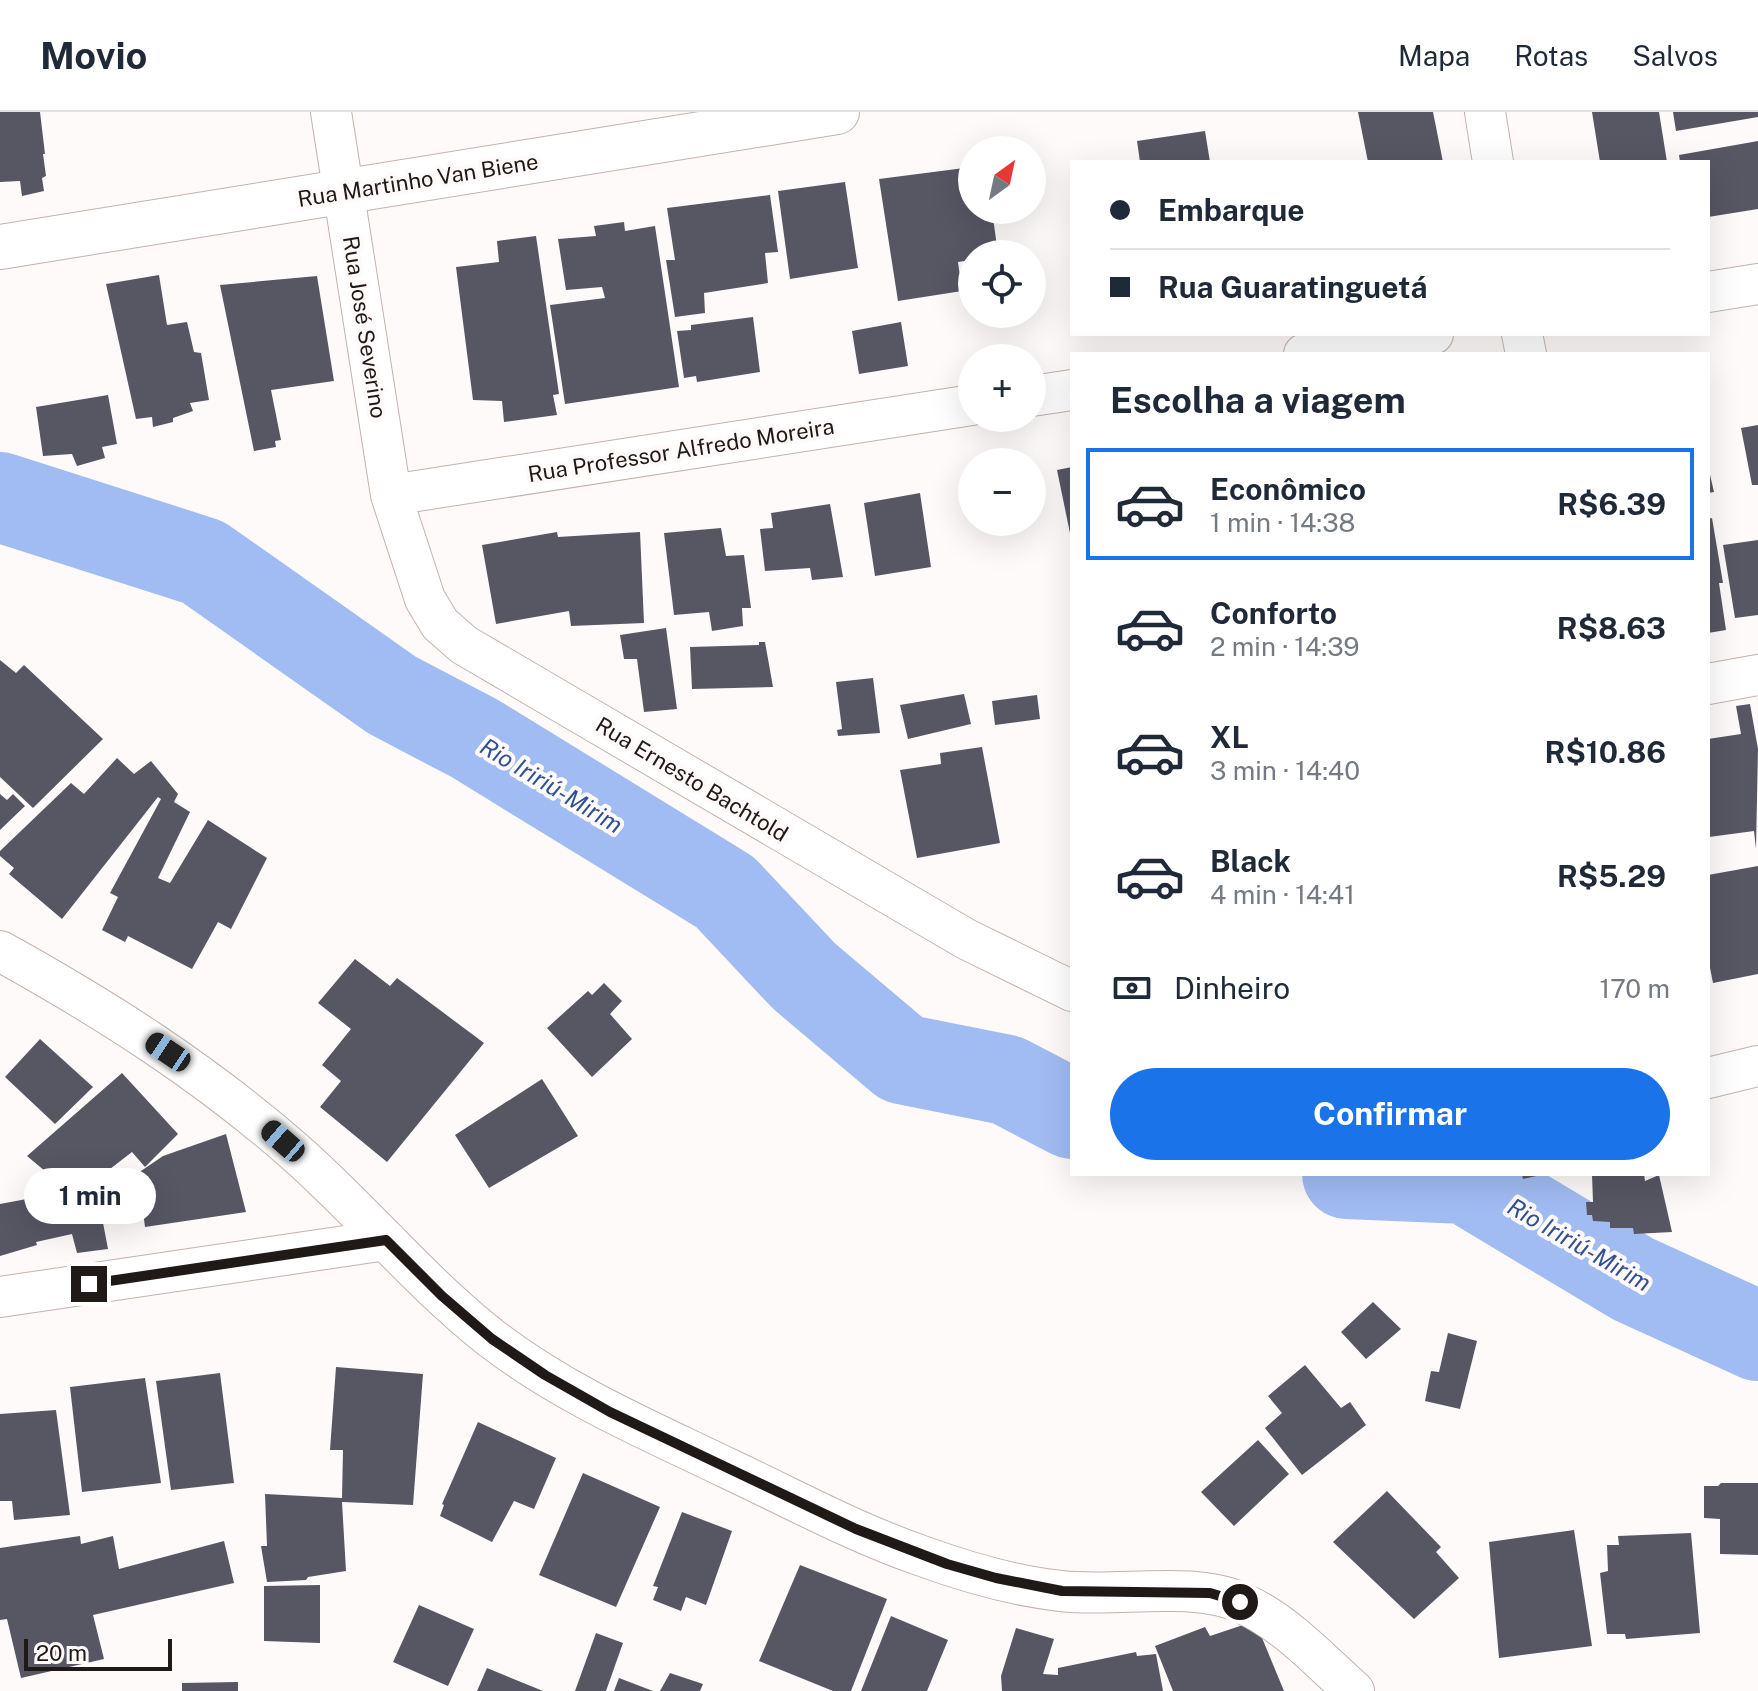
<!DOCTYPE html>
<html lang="pt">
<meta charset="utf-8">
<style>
body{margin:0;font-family:"Public Sans",sans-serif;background:#f2f2f3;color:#1f2937;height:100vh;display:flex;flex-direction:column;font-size:30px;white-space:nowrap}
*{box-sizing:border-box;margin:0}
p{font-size:26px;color:#747a83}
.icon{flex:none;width:44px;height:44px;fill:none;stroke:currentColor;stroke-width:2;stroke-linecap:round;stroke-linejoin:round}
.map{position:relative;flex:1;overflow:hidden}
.side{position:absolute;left:1070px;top:240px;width:640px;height:824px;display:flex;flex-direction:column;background:#fff;border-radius:0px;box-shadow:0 8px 32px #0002}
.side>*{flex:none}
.top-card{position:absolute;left:1070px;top:48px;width:640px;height:176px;border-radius:0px;box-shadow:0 8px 32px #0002;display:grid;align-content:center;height:176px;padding:0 40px;background:#fff}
.needle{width:52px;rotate:33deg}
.tools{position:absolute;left:958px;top:24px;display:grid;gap:16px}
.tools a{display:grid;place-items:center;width:88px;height:88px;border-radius:50%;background:#fff;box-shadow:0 8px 32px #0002;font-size:40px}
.scale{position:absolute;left:24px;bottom:20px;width:148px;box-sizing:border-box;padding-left:8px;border:4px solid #1f1917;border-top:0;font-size:22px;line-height:28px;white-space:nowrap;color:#1f1917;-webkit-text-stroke:6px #fefaf9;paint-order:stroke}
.end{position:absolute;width:36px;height:36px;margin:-18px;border:10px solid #1f1917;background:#fff;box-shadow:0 0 0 4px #fff}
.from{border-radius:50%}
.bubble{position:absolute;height:56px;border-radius:28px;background:#fff;box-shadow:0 8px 32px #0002;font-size:26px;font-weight:700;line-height:56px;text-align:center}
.car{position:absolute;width:24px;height:48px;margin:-24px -12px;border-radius:10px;box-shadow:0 0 6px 2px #0007;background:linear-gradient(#222 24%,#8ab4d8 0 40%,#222 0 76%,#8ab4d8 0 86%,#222 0)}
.top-card b{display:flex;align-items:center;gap:28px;height:76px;font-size:30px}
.top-card b+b{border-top:2px solid #e0e1e3}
.top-card i{width:20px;height:20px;background:#1f2937}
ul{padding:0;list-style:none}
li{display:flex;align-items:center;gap:24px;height:112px;margin:0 16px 12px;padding:0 24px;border:4px solid transparent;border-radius:0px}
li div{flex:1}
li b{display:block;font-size:30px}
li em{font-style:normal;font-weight:700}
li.current{border-color:#1a73e8}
li>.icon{width:72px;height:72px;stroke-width:1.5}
h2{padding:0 40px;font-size:36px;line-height:96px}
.pay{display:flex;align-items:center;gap:20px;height:88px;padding:0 40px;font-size:30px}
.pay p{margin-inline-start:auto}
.primary-button{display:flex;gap:16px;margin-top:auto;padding:16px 40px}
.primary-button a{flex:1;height:92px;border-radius:48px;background:#1a73e8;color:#fff;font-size:32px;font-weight:700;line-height:92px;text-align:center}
header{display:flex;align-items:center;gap:48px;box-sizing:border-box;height:112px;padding:0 40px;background:#fff;border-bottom:2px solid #e0e1e3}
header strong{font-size:38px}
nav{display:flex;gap:44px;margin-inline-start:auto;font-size:28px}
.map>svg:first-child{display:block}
</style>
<header>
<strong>Movio</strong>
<nav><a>Mapa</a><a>Rotas</a><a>Salvos</a></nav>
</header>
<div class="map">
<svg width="1758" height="1579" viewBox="0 0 1758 1579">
<rect width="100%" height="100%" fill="#fefaf9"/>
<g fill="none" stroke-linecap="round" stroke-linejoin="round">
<!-- river -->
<path stroke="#a1bcf2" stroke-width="90" d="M 0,385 L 203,450 L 392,583 L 474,626 L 725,780 L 804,864 L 902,947 L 1007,968 L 1072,1002
M 1347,1062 L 1466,1067 L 1633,1167 L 1758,1224"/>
</g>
<!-- building -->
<path fill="#575764" d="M 0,0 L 40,0 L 45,42 L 43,42 L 46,64 L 42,66 L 44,79 L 22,84 L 20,69 L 0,70 Z
M 1358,0 L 1433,0 L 1443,50 L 1368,50 Z
M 1592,0 L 1659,0 L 1667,50 L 1600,50 Z
M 1673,0 L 1758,0 L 1758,5 L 1676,19 Z
M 1205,19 L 1210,50 L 1140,50 L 1137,29 Z
M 1758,29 L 1758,97 L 1708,105 L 1708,50 L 1680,50 L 1679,43 Z
M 972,55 L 972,98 L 992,98 L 998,142 L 972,142 L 972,148 L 958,150 L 962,179 L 898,189 L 879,67 Z
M 845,70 L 858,156 L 790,167 L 778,79 Z
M 770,83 L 778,140 L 765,141 L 768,171 L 704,181 L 705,201 L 675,205 L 666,148 L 675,148 L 667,96 Z
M 624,110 L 625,119 L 655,114 L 679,275 L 565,292 L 550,193 L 605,186 L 602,175 L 566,178 L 558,127 L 596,124 L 594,114 Z
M 536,124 L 559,282 L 553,283 L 557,303 L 504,310 L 502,289 L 473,288 L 456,155 L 499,150 L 497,129 Z
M 159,163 L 167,213 L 187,210 L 194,240 L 201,241 L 209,288 L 190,291 L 193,299 L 173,306 L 173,310 L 153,315 L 152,305 L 136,307 L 106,172 Z
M 317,164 L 334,269 L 271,278 L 281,328 L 275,329 L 276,335 L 254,339 L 220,173 Z
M 753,205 L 760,260 L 697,270 L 696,264 L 684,266 L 677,219 L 691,218 L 691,213 Z
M 901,210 L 908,254 L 859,262 L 852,219 Z
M 108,283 L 117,332 L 102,335 L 105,346 L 77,354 L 72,342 L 43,344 L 36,295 Z
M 1758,313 L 1758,373 L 1752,373 L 1741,316 Z
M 1708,354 L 1714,380 L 1708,381 Z
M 1072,355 L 1072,426 L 1071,426 L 1057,358 Z
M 920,381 L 931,455 L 875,464 L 864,391 Z
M 830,392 L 843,465 L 812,468 L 810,456 L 765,459 L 760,417 L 773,416 L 771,401 Z
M 1712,406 L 1723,471 L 1719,471 L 1726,518 L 1708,521 L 1708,407 Z
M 721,416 L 726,444 L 744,443 L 751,496 L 742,496 L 743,514 L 712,519 L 709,500 L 674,503 L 664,421 Z
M 557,420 L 558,425 L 640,420 L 644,511 L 571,514 L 569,499 L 496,512 L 482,433 Z
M 1758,428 L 1758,503 L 1735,506 L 1723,433 Z
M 666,516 L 677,597 L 644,600 L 637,547 L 624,547 L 620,523 Z
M 759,530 L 765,530 L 773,575 L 692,577 L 690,535 L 759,533 Z
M 0,548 L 16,561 L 24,553 L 103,627 L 33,696 L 0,665 Z
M 873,566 L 880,621 L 838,624 L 837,618 L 842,617 L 836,570 Z
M 964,582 L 971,612 L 908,627 L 900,593 Z
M 1037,583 L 1040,607 L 995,613 L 992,589 Z
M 1750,592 L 1758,637 L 1756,737 L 1754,719 L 1709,725 L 1708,719 L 1708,627 L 1741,622 L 1736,594 Z
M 982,635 L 1000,731 L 917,746 L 900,658 L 941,652 L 940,641 Z
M 117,646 L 134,662 L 151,649 L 178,682 L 174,690 L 190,700 L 158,766 L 170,771 L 208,708 L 267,746 L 231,817 L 218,810 L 192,857 L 128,824 L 125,830 L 102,818 L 118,785 L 110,781 L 161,687 L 158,685 L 62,807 L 9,762 L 14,756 L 0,744 L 0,739 L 71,671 L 84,682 Z
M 0,682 L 7,688 L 13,682 L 25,694 L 0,718 Z
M 1758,754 L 1758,862 L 1713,871 L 1708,846 L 1708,763 Z
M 355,847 L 390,874 L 397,866 L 484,931 L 387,1050 L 320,995 L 341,969 L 322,953 L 351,917 L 318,891 Z
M 604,871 L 622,889 L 610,902 L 632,927 L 592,965 L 547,916 L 588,879 L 592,883 Z
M 40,927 L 93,975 L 55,1012 L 5,965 Z
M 122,961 L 178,1022 L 145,1055 L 132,1040 L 97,1067 L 64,1075 L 27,1044 Z
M 542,967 L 578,1024 L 489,1076 L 455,1023 Z
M 226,1022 L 246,1100 L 145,1115 L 138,1061 L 163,1044 Z
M 1522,1062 L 1541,1062 L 1541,1063 L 1523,1067 Z
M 1592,1062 L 1644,1062 L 1645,1069 L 1659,1063 L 1672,1120 L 1634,1122 L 1633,1116 L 1610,1116 L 1610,1110 L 1593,1109 L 1592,1103 L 1587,1103 L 1586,1090 L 1593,1090 Z
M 96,1074 L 108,1137 L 77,1141 L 72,1122 L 36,1130 L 37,1133 L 0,1144 L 0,1092 Z
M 1373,1190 L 1401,1217 L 1366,1247 L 1341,1220 Z
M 1448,1221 L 1477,1229 L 1460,1297 L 1425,1289 L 1431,1259 L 1439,1260 Z
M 1305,1253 L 1341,1296 L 1350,1290 L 1366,1313 L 1302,1363 L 1265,1316 L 1282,1301 L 1268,1284 Z
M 336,1255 L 423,1262 L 413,1393 L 342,1390 L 346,1459 L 308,1465 L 306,1468 L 267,1470 L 261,1434 L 267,1434 L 265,1382 L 342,1386 L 343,1338 L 330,1338 Z
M 220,1261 L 234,1371 L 171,1378 L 156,1269 Z
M 145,1266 L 161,1371 L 82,1380 L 70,1275 Z
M 56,1298 L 70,1403 L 14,1408 L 12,1389 L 0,1389 L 0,1302 Z
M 478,1310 L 556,1346 L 534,1397 L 514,1389 L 492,1430 L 440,1404 L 444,1393 L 442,1392 Z
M 1258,1328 L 1289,1362 L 1234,1414 L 1201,1380 Z
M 583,1361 L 660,1395 L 616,1495 L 539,1463 Z
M 1721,1371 L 1758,1371 L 1758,1443 L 1720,1442 L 1720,1407 L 1704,1406 L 1704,1374 L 1718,1374 Z
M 1387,1379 L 1441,1435 L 1436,1440 L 1459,1466 L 1414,1507 L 1333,1430 Z
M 682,1400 L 732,1419 L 706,1493 L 686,1485 L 681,1499 L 653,1488 L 658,1475 L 653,1474 Z
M 1574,1418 L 1592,1534 L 1499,1546 L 1489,1430 Z
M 1691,1421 L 1700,1521 L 1626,1527 L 1625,1522 L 1607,1522 L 1600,1461 L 1608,1459 L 1607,1433 L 1619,1433 L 1618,1424 Z
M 80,1424 L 81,1432 L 113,1424 L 119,1457 L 224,1429 L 234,1471 L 93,1503 L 104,1547 L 21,1566 L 7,1507 L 0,1508 L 0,1436 Z
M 800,1453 L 887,1487 L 851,1579 L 833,1579 L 759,1549 Z
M 320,1473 L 320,1531 L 264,1529 L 264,1474 Z
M 419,1493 L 474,1517 L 448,1574 L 393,1550 Z
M 891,1504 L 948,1528 L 927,1579 L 861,1579 Z
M 1255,1509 L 1284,1579 L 1173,1579 L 1155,1534 L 1205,1515 L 1210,1524 Z
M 1016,1516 L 1054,1527 L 1043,1562 L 1058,1563 L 1058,1556 L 1136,1540 L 1137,1544 L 1156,1542 L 1163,1579 L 1002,1579 L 1001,1564 Z
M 596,1521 L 623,1531 L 606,1579 L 575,1579 Z
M 487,1556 L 543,1579 L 477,1579 Z
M 670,1561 L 703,1572 L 700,1579 L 660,1579 Z
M 619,1566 L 653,1579 L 614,1579 Z
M 238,1570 L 238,1579 L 182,1579 L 182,1571 Z"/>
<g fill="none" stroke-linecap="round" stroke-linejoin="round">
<defs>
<path id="street" d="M 331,0 L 391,383 L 425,487 L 440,512 L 464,533 L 966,827 L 1072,879
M 1485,0 L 1493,50
M 1708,180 L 1758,172
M 1522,222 L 1526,242
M 1304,242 L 1433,222
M 1032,284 L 1072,278
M 391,383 L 972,293
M 1708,572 L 1758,563
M 0,839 C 105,897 204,960 295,1040 C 362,1099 420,1170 491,1226 C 562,1281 646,1317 727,1356 C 791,1386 855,1421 922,1444 C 966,1460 1014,1474 1061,1479 C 1116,1486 1192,1468 1242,1491 C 1285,1510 1319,1548 1354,1579
M 1708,966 L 1758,954
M 0,1185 L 386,1128"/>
<path id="secondary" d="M 0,135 L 837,0"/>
</defs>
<!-- street casing -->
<use href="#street" stroke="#c3b3ac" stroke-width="42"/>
<!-- secondary casing -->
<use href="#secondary" stroke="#c3b3ac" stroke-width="46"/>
<!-- street -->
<use href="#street" stroke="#fff" stroke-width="40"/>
<!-- secondary -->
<use href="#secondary" stroke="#fff" stroke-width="44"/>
</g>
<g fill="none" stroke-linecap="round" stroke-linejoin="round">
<!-- route -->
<path stroke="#1f1917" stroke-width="10" d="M 89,1172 L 386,1128 L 442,1184 L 492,1227 L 545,1263 L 610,1300 L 856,1417 L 947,1452 L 996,1466 L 1062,1479 L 1210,1481 L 1240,1490"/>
</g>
<g text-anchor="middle" stroke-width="8" stroke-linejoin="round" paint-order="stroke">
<!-- street labels -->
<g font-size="22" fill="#1f1917" stroke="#fefaf9">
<text transform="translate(418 68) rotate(-9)" y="8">Rua Martinho Van Biene</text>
<text transform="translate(365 215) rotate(81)" y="8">Rua José Severino</text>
<text transform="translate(681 338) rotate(-9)" y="8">Rua Professor Alfredo Moreira</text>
<text transform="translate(692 667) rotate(31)" y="8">Rua Ernesto Bachtold</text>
</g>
<!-- water labels -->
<g font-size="24" font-style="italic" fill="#325192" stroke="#fefaf9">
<text transform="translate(551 674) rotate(31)" y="8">Rio Iririú-Mirim</text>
<text transform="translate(1579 1133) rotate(30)" y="8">Rio Iririú-Mirim</text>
</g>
</g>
</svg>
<div class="tools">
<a><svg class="needle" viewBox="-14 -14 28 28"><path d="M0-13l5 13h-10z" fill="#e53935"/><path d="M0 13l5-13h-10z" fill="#747a83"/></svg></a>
<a><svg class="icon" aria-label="locate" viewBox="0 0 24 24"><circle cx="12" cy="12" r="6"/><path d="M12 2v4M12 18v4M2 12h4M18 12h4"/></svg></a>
<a>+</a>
<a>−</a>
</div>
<div class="scale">20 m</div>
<i class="end from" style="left:1240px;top:1490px"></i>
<i class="end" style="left:89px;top:1172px"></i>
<div class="bubble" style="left:24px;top:1056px;width:132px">1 min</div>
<i class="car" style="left:168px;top:940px;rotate:304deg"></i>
<i class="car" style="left:283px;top:1029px;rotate:311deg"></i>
<div class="top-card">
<b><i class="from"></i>Embarque</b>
<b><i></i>Rua Guaratinguetá</b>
</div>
<section class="side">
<h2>Escolha a viagem</h2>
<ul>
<li class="current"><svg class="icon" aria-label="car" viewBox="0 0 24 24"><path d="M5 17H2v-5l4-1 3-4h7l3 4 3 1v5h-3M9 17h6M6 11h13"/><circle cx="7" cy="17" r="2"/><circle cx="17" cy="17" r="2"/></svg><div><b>Econômico</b><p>1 min · 14:38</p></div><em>R$6.39</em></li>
<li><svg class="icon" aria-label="car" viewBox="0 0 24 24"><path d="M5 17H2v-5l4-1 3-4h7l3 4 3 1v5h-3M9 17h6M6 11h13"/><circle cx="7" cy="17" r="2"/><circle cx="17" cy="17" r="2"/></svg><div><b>Conforto</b><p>2 min · 14:39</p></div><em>R$8.63</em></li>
<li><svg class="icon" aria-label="car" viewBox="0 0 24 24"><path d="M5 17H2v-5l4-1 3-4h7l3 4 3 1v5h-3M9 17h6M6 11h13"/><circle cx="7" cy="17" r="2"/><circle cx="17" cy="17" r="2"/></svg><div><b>XL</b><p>3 min · 14:40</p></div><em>R$10.86</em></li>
<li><svg class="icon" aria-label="car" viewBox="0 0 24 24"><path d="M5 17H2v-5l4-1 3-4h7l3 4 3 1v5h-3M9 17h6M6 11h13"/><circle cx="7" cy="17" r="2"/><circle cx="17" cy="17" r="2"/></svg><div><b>Black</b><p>4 min · 14:41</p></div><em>R$5.29</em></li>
</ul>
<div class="pay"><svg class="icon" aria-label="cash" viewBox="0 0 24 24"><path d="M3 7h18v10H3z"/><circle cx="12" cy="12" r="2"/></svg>Dinheiro<p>170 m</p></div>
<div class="primary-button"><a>Confirmar</a></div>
</section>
</div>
